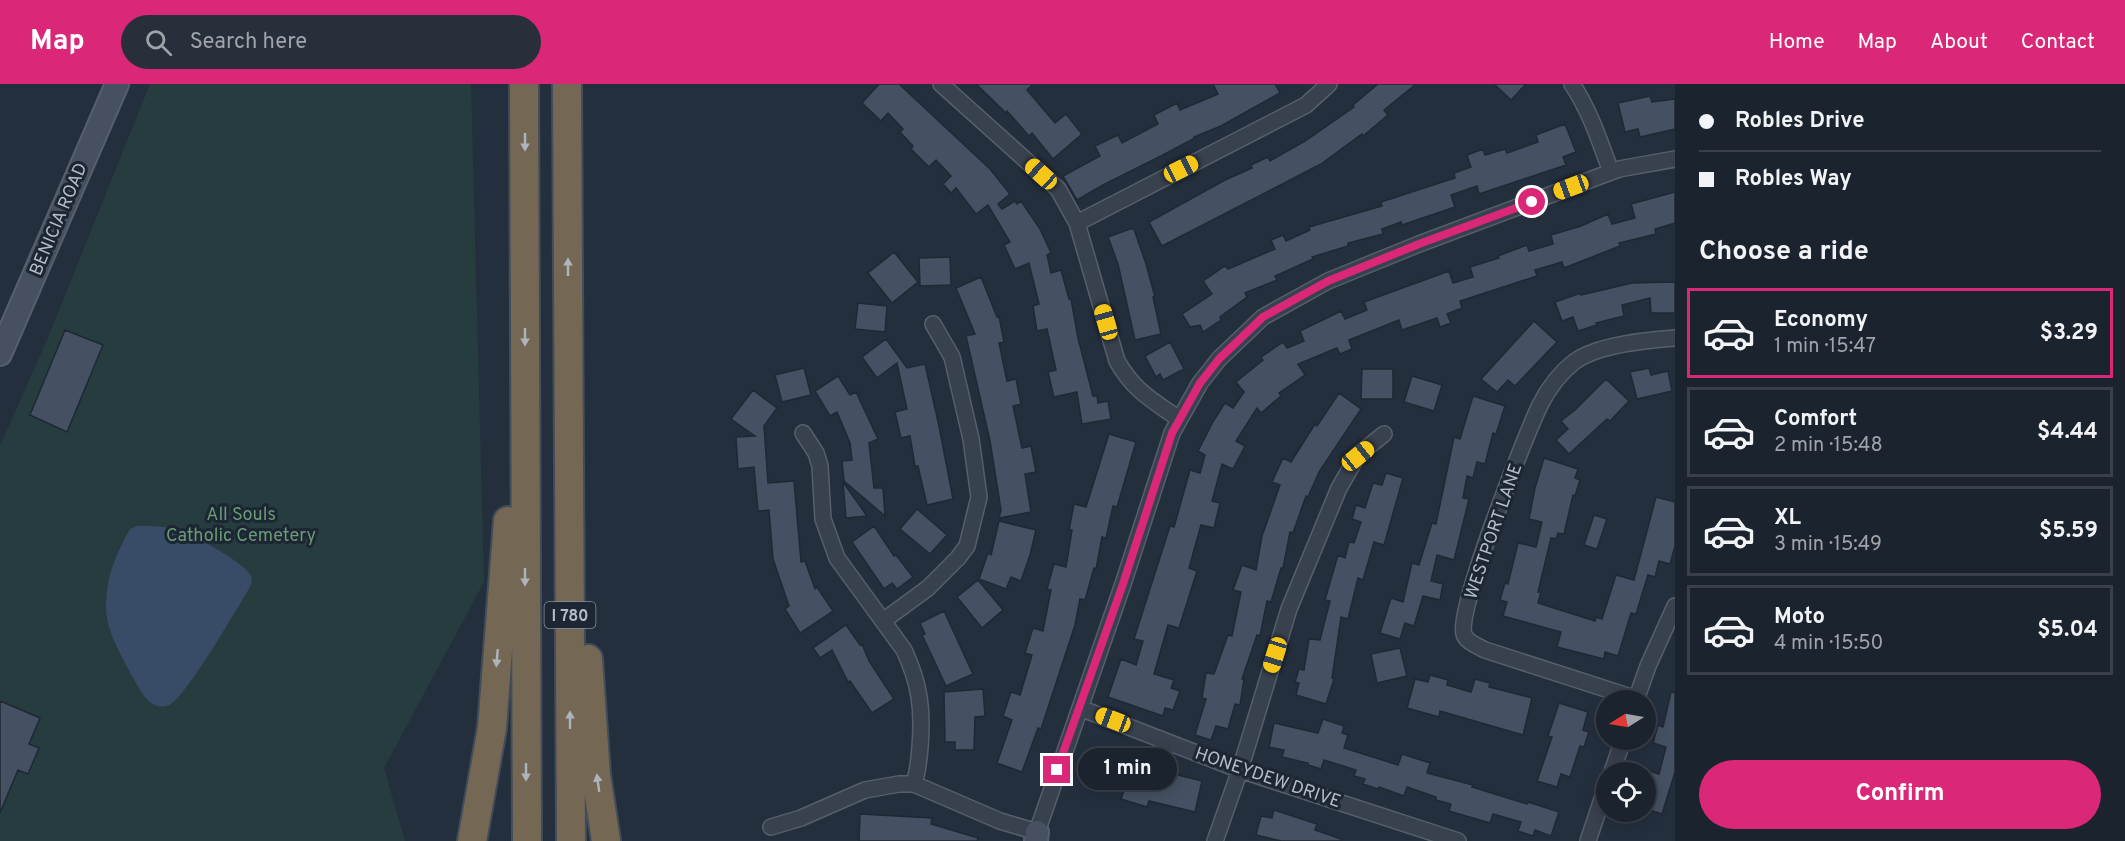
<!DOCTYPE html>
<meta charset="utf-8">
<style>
body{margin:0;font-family:Overpass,sans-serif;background:#282f3a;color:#f1f3f6;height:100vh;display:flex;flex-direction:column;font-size:22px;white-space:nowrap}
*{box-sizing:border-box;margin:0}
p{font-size:20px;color:#a0a4aa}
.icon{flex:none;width:33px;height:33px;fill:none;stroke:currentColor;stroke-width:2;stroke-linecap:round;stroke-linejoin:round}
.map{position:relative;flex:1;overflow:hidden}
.panel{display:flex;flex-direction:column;background:#1b232e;width:450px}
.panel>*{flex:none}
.top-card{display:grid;align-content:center;height:132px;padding:0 24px;background:#1b232e}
.needle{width:39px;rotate:259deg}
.fabs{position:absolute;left:1596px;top:606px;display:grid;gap:12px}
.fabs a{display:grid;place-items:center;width:60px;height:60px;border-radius:50%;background:#1b232e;box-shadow:0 3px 15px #0003,0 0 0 2px #39404a;font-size:30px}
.end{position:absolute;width:27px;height:27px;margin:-14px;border:8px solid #db2777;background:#fff;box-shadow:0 0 0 3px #fff}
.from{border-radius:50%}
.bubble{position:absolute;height:42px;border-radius:21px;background:#1b232e;box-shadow:0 3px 15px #0003,0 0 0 2px #39404a;font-size:20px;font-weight:700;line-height:42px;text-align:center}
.car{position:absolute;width:18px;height:36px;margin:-18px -9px;border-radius:8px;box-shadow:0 0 4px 2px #0007;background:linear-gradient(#f5c518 24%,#345 0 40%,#f5c518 0 76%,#345 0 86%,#f5c518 0)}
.top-card b{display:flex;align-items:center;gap:21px;height:57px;font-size:22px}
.top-card b+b{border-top:2px solid #39404a}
.top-card i{width:15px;height:15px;background:#f1f3f6}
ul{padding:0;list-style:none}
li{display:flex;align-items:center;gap:18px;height:90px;margin:0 12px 9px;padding:0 12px;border:3px solid #39404a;border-radius:0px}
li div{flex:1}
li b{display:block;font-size:22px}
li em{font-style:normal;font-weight:700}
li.selected{border-color:#db2777}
li>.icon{width:54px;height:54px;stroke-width:1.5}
h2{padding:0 24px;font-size:27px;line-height:72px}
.primary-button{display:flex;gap:12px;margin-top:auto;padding:12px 24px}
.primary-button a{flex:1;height:69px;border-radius:36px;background:#db2777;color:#fff;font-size:24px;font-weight:700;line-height:69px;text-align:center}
header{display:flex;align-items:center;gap:36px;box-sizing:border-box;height:84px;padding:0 30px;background:#db2777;color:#fff}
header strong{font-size:28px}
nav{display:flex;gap:33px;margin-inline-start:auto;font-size:21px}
.search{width:420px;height:54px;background:#282f3a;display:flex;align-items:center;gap:15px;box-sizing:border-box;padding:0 21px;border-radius:33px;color:#a0a4aa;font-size:22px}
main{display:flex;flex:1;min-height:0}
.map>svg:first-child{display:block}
</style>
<header>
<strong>Map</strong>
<div class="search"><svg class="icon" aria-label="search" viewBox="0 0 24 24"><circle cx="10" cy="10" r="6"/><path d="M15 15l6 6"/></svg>Search here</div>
<nav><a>Home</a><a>Map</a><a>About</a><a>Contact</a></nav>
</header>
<main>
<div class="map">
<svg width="1675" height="757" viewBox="0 0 1675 757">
<rect width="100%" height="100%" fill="#242f3e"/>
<!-- green -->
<path fill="#263c3f" d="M 150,0 L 471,0 L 484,498 L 384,684 L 405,757 L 0,757 L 0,362 L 47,256 Z"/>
<!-- water -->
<path fill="#394c67" d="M 137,442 C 150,442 162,442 175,445 C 191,450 243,477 251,492 C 252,496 252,497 251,501 C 240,520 184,616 169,621 C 149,629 139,603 131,590 C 119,567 105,545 106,518 C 107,491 117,468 130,445 Z"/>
<!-- building -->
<path fill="#455162" stroke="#1f2835" stroke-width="1.5" d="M 879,0 L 899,0 L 990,85 L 1010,110 L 998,120 L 1002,125 L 1015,117 L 1017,120 L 1021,117 L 1040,145 L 1051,169 L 1047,171 L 1051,189 L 1061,186 L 1069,215 L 1071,215 L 1078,254 L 1093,312 L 1097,312 L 1098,319 L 1108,317 L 1111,335 L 1082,340 L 1077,308 L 1054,313 L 1048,288 L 1056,286 L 1047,245 L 1037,247 L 1033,222 L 1039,220 L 1029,179 L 1015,185 L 1004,161 L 1010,158 L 988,121 L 976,130 L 956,104 L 951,109 L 943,100 L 951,92 L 936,76 L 929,83 L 911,65 L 913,62 L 900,48 L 903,45 L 888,29 L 881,37 L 862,19 Z
M 976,0 L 1033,0 L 1027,6 L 1055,39 L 1066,30 L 1082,50 L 1053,75 L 1032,49 L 1029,52 L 1007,27 L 1006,29 Z
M 1213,0 L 1275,0 L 1280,9 L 1221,42 L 1194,53 L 1195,54 L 1161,72 L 1103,101 L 1077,116 L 1063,92 L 1100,72 L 1095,62 L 1118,51 L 1122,59 L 1158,40 L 1154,31 L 1177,19 L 1180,26 L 1218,10 Z
M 1378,0 L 1416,0 L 1384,26 L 1388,31 L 1363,52 L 1362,50 L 1321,80 L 1162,162 L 1149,138 L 1225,96 L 1252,84 L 1251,81 L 1268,73 L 1270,77 L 1305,57 L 1354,23 L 1353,21 Z
M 1494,0 L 1526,0 L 1511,16 Z
M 1650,12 L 1652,18 L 1675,15 L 1675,45 L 1640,53 L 1638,45 L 1625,48 L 1618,19 Z
M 1565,40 L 1576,68 L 1563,73 L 1566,81 L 1479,110 L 1477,102 L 1451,111 L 1455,123 L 1402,141 L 1401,138 L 1382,145 L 1383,150 L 1348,159 L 1348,162 L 1312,173 L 1313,175 L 1275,192 L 1277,196 L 1245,209 L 1247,213 L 1220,233 L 1221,236 L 1203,248 L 1200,241 L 1190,243 L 1182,230 L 1212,210 L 1203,197 L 1225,182 L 1228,185 L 1275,165 L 1271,156 L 1283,151 L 1286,157 L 1310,146 L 1309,143 L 1382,122 L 1381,118 L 1455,94 L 1454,89 L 1471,83 L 1467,71 L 1483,65 L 1485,71 L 1505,65 L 1507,69 L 1538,58 L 1536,51 Z
M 1675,108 L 1675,139 L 1655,145 L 1656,150 L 1619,159 L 1620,162 L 1564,184 L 1562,178 L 1535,186 L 1537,192 L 1460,217 L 1462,224 L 1447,230 L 1451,239 L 1440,243 L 1437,234 L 1402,246 L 1399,236 L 1349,256 L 1352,265 L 1340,270 L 1337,264 L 1298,280 L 1305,291 L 1279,309 L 1281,312 L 1261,329 L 1257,324 L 1236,357 L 1245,362 L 1233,385 L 1222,380 L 1212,417 L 1220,419 L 1214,444 L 1201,441 L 1189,484 L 1197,487 L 1179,544 L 1168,541 L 1154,590 L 1174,596 L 1171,604 L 1180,607 L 1173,626 L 1165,624 L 1163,632 L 1108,613 L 1121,575 L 1136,581 L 1143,557 L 1134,555 L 1170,442 L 1174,443 L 1190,386 L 1200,389 L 1205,371 L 1198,367 L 1214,336 L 1225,319 L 1233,324 L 1244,308 L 1236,298 L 1263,276 L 1261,273 L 1283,258 L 1287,264 L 1304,257 L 1300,247 L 1341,227 L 1345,235 L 1367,226 L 1364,218 L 1449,187 L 1453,199 L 1473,193 L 1470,183 L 1499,174 L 1498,172 L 1527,161 L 1529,167 L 1553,160 L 1551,151 L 1581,142 L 1608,130 L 1612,140 L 1635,134 L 1631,120 Z
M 1130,145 L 1134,145 L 1146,180 L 1155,213 L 1153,213 L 1161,250 L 1135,256 L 1118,180 L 1108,153 Z
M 894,168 L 918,198 L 892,219 L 868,189 Z
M 950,173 L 951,201 L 920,202 L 919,174 Z
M 981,193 L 997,233 L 999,232 L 1004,258 L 999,259 L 1007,297 L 1016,295 L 1021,320 L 1013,322 L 1022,364 L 1031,362 L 1036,388 L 1025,390 L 1031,428 L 999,434 L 1001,426 L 990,357 L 966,252 L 975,250 L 956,204 Z
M 1675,198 L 1675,229 L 1651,229 L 1650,214 L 1622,221 L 1624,232 L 1596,239 L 1597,241 L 1578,247 L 1573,233 L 1562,237 L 1555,218 L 1581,209 L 1581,211 L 1632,199 Z
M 858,219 L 887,222 L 885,248 L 855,245 Z
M 1534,237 L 1557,258 L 1515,302 L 1508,296 L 1497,308 L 1481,295 Z
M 65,246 L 103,261 L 67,348 L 30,331 Z
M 886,255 L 907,284 L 925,280 L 939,342 L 953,415 L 927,421 L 918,382 L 915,382 L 910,352 L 901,354 L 895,328 L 907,325 L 897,279 L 877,294 L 862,273 Z
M 1170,258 L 1184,285 L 1163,296 L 1160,290 L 1156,293 L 1145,272 Z
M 804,284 L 811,311 L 782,318 L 775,291 Z
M 1649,284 L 1651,291 L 1668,287 L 1672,307 L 1637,315 L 1630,288 Z
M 1362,285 L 1393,285 L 1393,315 L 1361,315 Z
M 838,292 L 850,311 L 856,308 L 878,355 L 869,359 L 874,404 L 883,404 L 885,432 L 844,397 L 842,377 L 852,376 L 850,359 L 837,328 L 830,332 L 815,307 Z
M 1412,292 L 1442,301 L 1434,327 L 1404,318 Z
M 1606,295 L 1629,317 L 1610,337 L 1607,335 L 1569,370 L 1556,356 L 1568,345 L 1561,337 L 1576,325 Z
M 753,306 L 777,324 L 764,342 L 768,399 L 794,397 L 801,478 L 805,477 L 815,505 L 817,503 L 833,527 L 800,549 L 785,525 L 789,522 L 773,475 L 769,426 L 758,427 L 754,383 L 738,385 L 736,353 L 755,352 L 731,335 Z
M 1339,309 L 1361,325 L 1319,388 L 1308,413 L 1306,412 L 1293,449 L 1290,448 L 1283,484 L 1281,484 L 1271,518 L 1267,517 L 1260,552 L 1257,551 L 1242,595 L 1244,595 L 1240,621 L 1235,620 L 1228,645 L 1216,642 L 1211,656 L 1195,651 L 1206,615 L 1202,614 L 1206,589 L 1214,590 L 1228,551 L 1232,552 L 1241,508 L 1233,506 L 1242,481 L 1256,486 L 1262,452 L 1280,401 L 1272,398 L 1283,374 L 1291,378 L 1315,340 L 1317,342 Z
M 1473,312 L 1505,322 L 1496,350 L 1493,349 L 1485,380 L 1477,378 L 1473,394 L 1467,392 L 1463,414 L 1469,415 L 1454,476 L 1437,471 L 1431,497 L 1443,500 L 1440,516 L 1423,512 L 1414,542 L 1405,539 L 1400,555 L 1380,549 L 1391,514 L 1403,518 L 1412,479 L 1419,481 L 1432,439 L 1436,440 L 1454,353 L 1460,355 Z
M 1109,350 L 1136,358 L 1117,423 L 1113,422 L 1106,454 L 1102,453 L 1096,485 L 1094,484 L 1085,516 L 1080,515 L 1075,541 L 1041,645 L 1038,644 L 1022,688 L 997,679 L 1012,636 L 1003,632 L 1011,608 L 1020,611 L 1032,571 L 1025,569 L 1033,544 L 1043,547 L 1051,506 L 1047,505 L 1054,480 L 1066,483 L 1072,446 L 1069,446 L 1074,420 L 1086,423 Z
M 1544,374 L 1578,385 L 1575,394 L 1580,396 L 1575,412 L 1573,411 L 1564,450 L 1558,449 L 1556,455 L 1551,454 L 1538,508 L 1541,508 L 1538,519 L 1595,537 L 1596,533 L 1602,535 L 1616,491 L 1634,496 L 1656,413 L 1675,418 L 1675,462 L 1670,480 L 1659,477 L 1655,493 L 1648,491 L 1636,530 L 1631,529 L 1618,572 L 1605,568 L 1604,575 L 1557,563 L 1561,548 L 1503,532 L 1507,518 L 1500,516 L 1505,499 L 1508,500 L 1518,459 L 1536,463 L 1542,438 L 1529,435 L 1535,404 Z
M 1386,389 L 1403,394 L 1384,461 L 1374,458 L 1363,496 L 1358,494 L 1348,535 L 1341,533 L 1332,594 L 1334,595 L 1326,620 L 1296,611 L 1299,599 L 1295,598 L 1299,585 L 1304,586 L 1309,555 L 1320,556 L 1330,517 L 1325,516 L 1338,471 L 1345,474 L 1349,458 L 1354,459 L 1361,438 L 1352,435 L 1356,421 L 1365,424 L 1373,399 L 1382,401 Z
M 843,398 L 867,432 L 846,434 Z
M 917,425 L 947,451 L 930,470 L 900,445 Z
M 1594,431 L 1607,435 L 1597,465 L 1584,461 Z
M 999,437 L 1036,446 L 1030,471 L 1021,497 L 1011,493 L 1006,505 L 979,495 L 988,469 L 991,471 Z
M 874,442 L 894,472 L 896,471 L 913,493 L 897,505 L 892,499 L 884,505 L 852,458 Z
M 978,496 L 1003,526 L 982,544 L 957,513 Z
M 944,527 L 973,590 L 946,602 L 922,551 L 925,550 L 920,539 Z
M 846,541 L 860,561 L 862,560 L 869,577 L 894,615 L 872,629 L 850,597 L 848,598 L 832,566 L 820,574 L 813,564 Z
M 1400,564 L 1407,592 L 1377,599 L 1371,570 Z
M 1430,591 L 1448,596 L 1447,601 L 1471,608 L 1475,595 L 1490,599 L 1489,603 L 1532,614 L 1523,651 L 1440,627 L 1439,633 L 1407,624 L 1415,595 L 1428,598 Z
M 983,605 L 985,632 L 975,633 L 974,666 L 955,666 L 955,658 L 945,658 L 944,608 Z
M 1671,608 L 1675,609 L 1675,688 L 1662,730 L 1646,725 L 1646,686 L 1659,690 L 1666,663 L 1653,659 L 1658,641 L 1663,643 Z
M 0,617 L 40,634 L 29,660 L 39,664 L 28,690 L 18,686 L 0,729 Z
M 1559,619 L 1588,628 L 1583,646 L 1589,648 L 1584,663 L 1580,662 L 1570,693 L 1561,690 L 1557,703 L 1537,697 L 1552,653 L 1548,652 Z
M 1323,635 L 1344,642 L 1342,649 L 1348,651 L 1344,664 L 1398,681 L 1402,670 L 1430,679 L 1427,689 L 1473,701 L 1472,703 L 1527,720 L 1528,718 L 1559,728 L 1551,752 L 1535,746 L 1533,752 L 1518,747 L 1521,738 L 1493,730 L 1490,739 L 1449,727 L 1451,720 L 1436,716 L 1436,713 L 1407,703 L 1404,712 L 1379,703 L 1378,705 L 1363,700 L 1365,695 L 1354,692 L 1356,686 L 1324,676 L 1321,685 L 1308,681 L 1308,679 L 1282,673 L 1284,666 L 1269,663 L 1274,639 L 1318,649 Z
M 1104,667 L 1158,686 L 1202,697 L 1195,728 L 1149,717 L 1147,723 L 1121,715 L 1124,706 L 1088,694 L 1094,675 L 1101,677 Z
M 1274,726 L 1317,740 L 1315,746 L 1341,755 L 1341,757 L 1281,757 L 1256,751 L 1261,732 L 1272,734 Z
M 860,730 L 932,734 L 931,740 L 978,754 L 977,757 L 859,757 Z"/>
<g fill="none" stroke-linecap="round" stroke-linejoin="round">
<defs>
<path id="street" d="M 941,0 L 1058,105 L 1077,139 L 1117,277 C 1134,307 1152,316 1179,335
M 1572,0 C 1590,27 1600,58 1611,88
M 1077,139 L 1306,21 L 1329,0
M 803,349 L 816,369 L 820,382 L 823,435 L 837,474 L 904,566 C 920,600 923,626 920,663 C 919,676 918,687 914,700
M 883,537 L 928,504 L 958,474 L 967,462 L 979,413 L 971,355 L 952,273 L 933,240
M 1637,615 L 1485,566 C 1478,562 1466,558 1464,550 C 1456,526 1526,350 1540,321 C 1548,305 1560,289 1574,278 C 1596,261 1647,256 1675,254
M 1636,616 L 1648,582 L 1675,522
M 1080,624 L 1240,686 L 1458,757
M 1612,688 L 1623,656
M 771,743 L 801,734 L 865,706 L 899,700 L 914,700 L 1000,737 L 1037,748 L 1123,500 L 1172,349 L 1200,299 L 1219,275 L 1263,233 L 1328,197 L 1419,160 L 1619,85 L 1675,75
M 1215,757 L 1240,686 L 1289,525 L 1339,404 L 1358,371 L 1384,350
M 1588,757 L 1606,703"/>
<path id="secondary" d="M 0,270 L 117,0
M 1036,757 L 1037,748"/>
<path id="highway" d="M 524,0 L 527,757
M 567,0 L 571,757
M 588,575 L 596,691 L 606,757
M 472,757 L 492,644 L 508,437"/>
</defs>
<!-- street casing -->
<use href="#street" stroke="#565f6c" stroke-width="18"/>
<!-- secondary casing -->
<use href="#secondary" stroke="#565f6c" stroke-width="26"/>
<!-- highway casing -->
<use href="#highway" stroke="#434c59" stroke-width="32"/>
<!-- street -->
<use href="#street" stroke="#38414e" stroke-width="15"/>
<!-- secondary -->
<use href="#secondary" stroke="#465061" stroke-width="22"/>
<!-- highway -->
<use href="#highway" stroke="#746855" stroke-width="28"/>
</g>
<!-- one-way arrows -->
<defs><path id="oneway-solid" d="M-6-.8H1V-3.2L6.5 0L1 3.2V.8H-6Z" transform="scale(1.5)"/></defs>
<g fill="#aeb4bd">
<use href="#oneway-solid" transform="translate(525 58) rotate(90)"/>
<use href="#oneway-solid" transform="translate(568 183) rotate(-90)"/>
<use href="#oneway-solid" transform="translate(525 253) rotate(90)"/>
<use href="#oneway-solid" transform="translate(525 493) rotate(90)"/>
<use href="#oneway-solid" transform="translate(497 574) rotate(95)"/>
<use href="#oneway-solid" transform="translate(570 636) rotate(-90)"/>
<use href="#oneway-solid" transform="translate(526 688) rotate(90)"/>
<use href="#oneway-solid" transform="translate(598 699) rotate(-98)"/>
</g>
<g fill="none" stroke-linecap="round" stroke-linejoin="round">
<!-- route -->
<path stroke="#db2777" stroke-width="8" d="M 1057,686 L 1123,500 L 1172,349 L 1200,299 L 1219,275 L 1263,233 L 1328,197 L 1419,160 L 1532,118"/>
</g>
<g text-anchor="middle" stroke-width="6" stroke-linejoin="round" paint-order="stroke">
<!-- shield labels -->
<rect fill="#1d2633" stroke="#878f9c" stroke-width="1.5" x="544.5" y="518" width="51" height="26" rx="4.5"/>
<g font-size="16" font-weight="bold" fill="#b4bcc9">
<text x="570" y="537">I 780</text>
</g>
<!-- street labels -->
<g font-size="18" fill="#b4bcc9" stroke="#1d2633">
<text transform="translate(58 135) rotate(-67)" y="6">BENICIA ROAD</text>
<text transform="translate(1493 447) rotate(-71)" y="6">WESTPORT LANE</text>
<text transform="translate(1268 693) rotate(19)" y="6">HONEYDEW DRIVE</text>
</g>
<!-- park labels -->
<g font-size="18" fill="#6b9a76" stroke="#1d2633">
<text x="241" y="436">All Souls<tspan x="241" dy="21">Catholic Cemetery</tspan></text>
</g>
</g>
</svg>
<div class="fabs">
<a><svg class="needle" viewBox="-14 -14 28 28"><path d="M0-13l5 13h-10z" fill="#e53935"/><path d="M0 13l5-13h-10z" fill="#a0a4aa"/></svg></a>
<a><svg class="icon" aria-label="locate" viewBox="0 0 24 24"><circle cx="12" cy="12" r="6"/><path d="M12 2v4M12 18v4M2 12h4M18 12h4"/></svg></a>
</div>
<i class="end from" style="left:1532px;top:118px"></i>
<i class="end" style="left:1057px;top:686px"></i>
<div class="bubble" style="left:1078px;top:664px;width:99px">1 min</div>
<i class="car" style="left:1181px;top:85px;rotate:63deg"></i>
<i class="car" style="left:1041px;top:90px;rotate:312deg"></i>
<i class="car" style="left:1571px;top:103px;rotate:250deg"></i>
<i class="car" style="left:1106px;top:238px;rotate:344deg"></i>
<i class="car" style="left:1358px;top:372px;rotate:51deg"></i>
<i class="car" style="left:1275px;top:571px;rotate:197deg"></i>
<i class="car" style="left:1113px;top:636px;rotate:291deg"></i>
</div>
<section class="panel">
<div class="top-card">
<b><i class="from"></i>Robles Drive</b>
<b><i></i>Robles Way</b>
</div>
<h2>Choose a ride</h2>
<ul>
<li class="selected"><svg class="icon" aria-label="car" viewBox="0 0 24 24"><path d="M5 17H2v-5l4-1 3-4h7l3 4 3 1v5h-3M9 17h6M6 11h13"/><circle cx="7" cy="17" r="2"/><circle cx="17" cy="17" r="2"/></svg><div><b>Economy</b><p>1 min · 15:47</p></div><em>$3.29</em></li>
<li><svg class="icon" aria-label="car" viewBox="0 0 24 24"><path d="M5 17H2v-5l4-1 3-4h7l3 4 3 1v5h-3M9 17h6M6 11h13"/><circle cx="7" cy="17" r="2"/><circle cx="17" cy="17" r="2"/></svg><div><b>Comfort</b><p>2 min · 15:48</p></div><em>$4.44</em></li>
<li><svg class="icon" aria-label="car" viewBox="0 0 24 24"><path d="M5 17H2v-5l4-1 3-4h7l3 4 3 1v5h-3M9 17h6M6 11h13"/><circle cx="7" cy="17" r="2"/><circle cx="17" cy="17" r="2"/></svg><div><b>XL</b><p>3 min · 15:49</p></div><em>$5.59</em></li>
<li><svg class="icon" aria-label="car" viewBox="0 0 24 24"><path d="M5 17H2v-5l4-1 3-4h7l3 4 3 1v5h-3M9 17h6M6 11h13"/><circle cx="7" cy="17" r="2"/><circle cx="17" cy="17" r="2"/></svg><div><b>Moto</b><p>4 min · 15:50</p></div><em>$5.04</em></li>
</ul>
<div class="primary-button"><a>Confirm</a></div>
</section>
</main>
